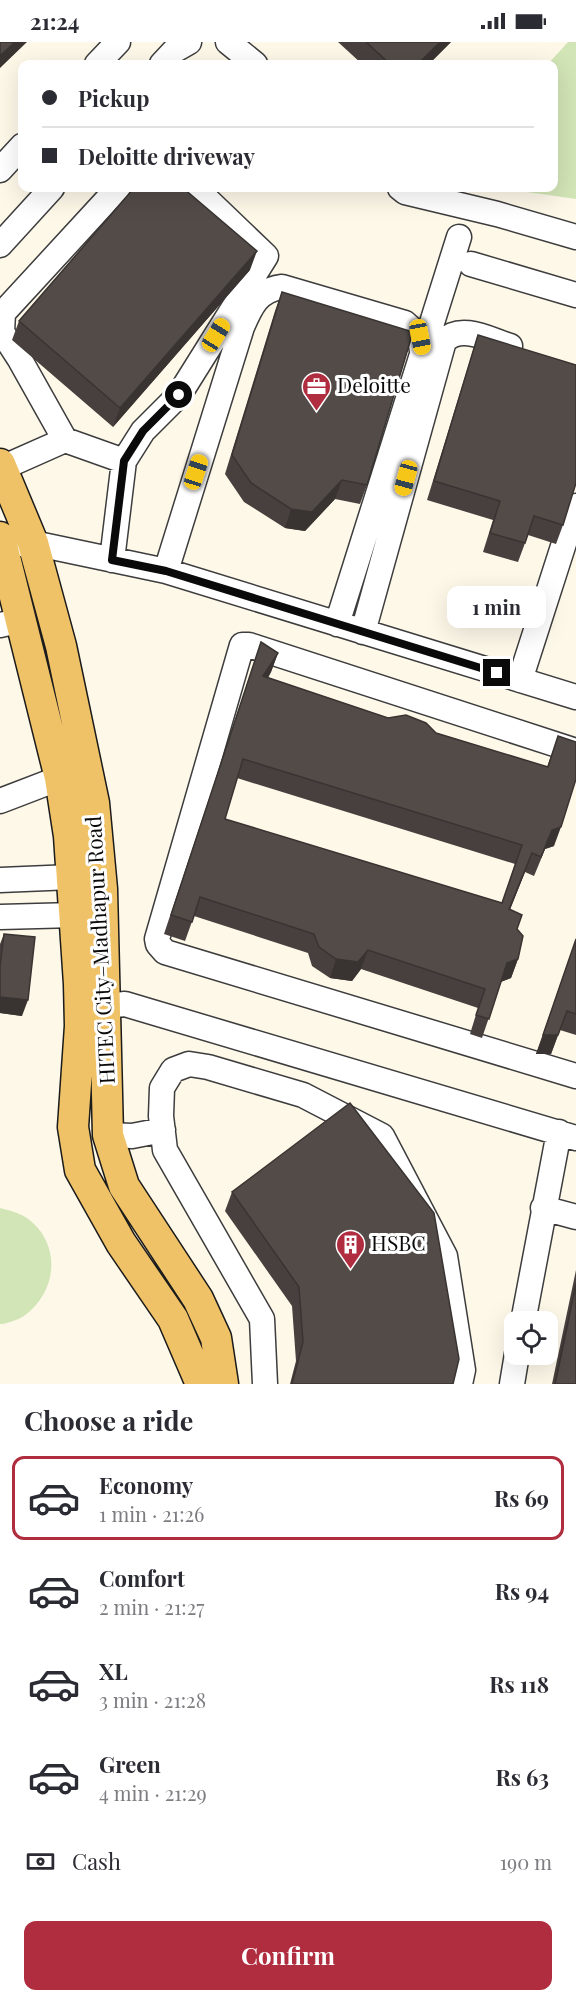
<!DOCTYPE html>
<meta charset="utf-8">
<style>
body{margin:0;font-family:"Playfair Display",serif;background:#f2f2f3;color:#2b2b33;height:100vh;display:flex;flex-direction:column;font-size:22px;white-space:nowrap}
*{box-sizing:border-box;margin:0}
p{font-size:20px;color:#7c7c81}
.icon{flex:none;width:33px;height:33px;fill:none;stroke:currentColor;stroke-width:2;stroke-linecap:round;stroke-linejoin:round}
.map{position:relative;height:1342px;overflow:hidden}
.sheet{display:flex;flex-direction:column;background:#fff;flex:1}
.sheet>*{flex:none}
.hud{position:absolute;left:18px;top:18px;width:540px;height:132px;border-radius:12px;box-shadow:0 6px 24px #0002;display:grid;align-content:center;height:132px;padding:0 24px;background:#fff}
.controls{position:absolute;left:504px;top:1269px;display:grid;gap:12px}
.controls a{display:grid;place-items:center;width:54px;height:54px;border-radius:12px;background:#fff;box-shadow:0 6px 24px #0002;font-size:30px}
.end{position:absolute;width:27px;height:27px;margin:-14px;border:8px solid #0a0a0a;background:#fff;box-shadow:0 0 0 3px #fff}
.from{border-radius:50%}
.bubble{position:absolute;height:42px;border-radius:12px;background:#fff;box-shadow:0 6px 24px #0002;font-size:20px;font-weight:700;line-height:42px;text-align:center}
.car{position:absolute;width:18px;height:36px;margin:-18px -9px;border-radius:8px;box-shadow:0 0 4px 2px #0007;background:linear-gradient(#f5c518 24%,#345 0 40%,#f5c518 0 76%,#345 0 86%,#f5c518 0)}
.hud b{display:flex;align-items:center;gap:21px;height:57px;font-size:22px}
.hud b+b{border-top:2px solid #e1e1e2}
.hud i{width:15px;height:15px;background:#2b2b33}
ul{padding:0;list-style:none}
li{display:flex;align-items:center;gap:18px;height:84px;margin:0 12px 9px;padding:0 12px;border:3px solid transparent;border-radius:12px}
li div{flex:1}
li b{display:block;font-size:22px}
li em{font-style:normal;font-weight:700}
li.current{border-color:#af2d3f}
li>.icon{width:54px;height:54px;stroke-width:1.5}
h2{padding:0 24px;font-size:27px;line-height:72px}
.pay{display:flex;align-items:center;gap:15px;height:66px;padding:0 24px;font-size:22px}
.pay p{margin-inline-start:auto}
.primary-button{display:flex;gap:12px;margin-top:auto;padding:12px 24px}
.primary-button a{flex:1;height:69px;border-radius:12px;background:#af2d3f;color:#fff;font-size:24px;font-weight:700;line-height:69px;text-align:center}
.status{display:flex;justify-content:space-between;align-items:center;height:42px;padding:0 30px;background:#fff;direction:ltr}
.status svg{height:16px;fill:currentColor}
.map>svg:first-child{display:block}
</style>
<div class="status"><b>21:24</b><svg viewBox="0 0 49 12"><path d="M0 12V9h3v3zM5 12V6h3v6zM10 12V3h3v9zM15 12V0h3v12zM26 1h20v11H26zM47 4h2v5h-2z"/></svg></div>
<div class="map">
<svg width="576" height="1342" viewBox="0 0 576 1342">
<rect width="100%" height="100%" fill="#fef8e9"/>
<!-- green -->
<path fill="#d2e5b6" d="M 568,0 L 576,0 L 576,157 L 500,146 L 554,146 L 554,22 L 548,22 Z
M 0,1166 C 12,1169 24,1172 33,1181 C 62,1208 55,1252 24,1274 C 18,1278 10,1280 3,1282 L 0,1282 Z"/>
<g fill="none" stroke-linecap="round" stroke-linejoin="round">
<defs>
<path id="minor" d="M 228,0 L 255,22
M 97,22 L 118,0
M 162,22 L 175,8 L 189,0
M 0,128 L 22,104
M 400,146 L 405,150 L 497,172 L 576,195
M 0,203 L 52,146
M 471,222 L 576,253
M 65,398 L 19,316 L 2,290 L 3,271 L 118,146
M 2,426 L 65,398 L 124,419
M 18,502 L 33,501 L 166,529 L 576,655
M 112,518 L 124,419 L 143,389 L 179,353 L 266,214 L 195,146
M 166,529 L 242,285 C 251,264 258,248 282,245 L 405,281 L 420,295 L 422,309
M 337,582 L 459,195
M 0,583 L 22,578
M 363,590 L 444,299 C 461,281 490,298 510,304
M 520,638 L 576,464
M 576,709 L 249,603 L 242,603 L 157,897 L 158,902 L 165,910 L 576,1034
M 0,759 L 60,736
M 0,838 L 72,835
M 0,875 L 75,873
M 105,964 L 125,962 L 576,1096
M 108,1093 L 132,1094 L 163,1088
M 543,1166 L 576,1175
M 523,1280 L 559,1090
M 265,1342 L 262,1277 L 165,1108 L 161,1074 L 162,1046 L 173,1028 L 189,1022 L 208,1025 L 303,1053 L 382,1094 L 445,1214 L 463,1328 L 460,1342
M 512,1342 L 517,1312"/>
<path id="major" d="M 0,422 L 33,501 L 61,604 L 94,761 L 102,847 L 108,1093 L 124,1144 L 198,1257 L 216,1296 L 223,1342
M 0,495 L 60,736 L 69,794 L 79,942 L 80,984 L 73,1085 L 80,1128 L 121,1201 L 173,1277 L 201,1342"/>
</defs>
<!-- minor casing -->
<use href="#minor" stroke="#3d3d3d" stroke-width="27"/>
<!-- major casing -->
<use href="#major" stroke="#1b1b1b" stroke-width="33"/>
<!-- minor -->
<use href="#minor" stroke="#fff" stroke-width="24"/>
<!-- major -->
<use href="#major" stroke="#efc268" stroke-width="30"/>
</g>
<!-- wall -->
<path fill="#47403e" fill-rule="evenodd" d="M 338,0 L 451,0 L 429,22 L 362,22 Z
M 250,228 L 113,385 L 12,298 L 19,279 Z
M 282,250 L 367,443 L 360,462 L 335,457 L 305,489 L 285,486 L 244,460 L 225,432 L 275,269 Z
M 478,293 L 563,483 L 556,502 L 528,493 L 518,520 L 483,510 L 493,478 L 427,458 L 472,312 Z
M 261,600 L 278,611 L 271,630 L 268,636 L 388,676 L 547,725 L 558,694 L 554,804 L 545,807 L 534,834 L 525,830 L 510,868 L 517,887 L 518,917 L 511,936 L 501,940 L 482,996 L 470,992 L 478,966 L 361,927 L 352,939 L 330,936 L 312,924 L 308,911 L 194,874 L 185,899 L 164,892 ZM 237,736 L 515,822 L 502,861 L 225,777 Z
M 4,892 L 22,974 L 0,971 L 0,902 Z
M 576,897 L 576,993 L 560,988 L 551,1012 L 536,1012 Z
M 232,1150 L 453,1342 L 290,1342 L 296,1319 L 292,1264 L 225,1169 Z
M 576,1228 L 576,1342 L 552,1342 Z"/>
<!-- shaded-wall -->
<path fill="#393432" d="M 15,0 L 27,0 L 0,26 L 0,14 Z
M 440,0 L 451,0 L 429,22 L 418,22 Z
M 257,209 L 250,228 L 113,385 L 120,366 Z
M 342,438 L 335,457 L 305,489 L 285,486 L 291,467 Z
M 278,611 L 271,630 L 257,653 L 263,634 Z
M 561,785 L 554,804 L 545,807 L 534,834 L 552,788 Z
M 532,811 L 525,830 L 502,886 L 509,867 Z
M 368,908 L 361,927 L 352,939 L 330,936 L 336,917 Z
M 518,917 L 511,936 L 500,940 L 507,921 Z
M 0,955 L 28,958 L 22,974 L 0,971 Z
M 543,993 L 558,993 L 551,1012 L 536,1012 Z"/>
<!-- building -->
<path fill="#524b48" stroke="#393432" stroke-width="1.5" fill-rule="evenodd" d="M 0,0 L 15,0 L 0,14 Z
M 366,0 L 440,0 L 418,22 L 390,22 Z
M 134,146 L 183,146 L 257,209 L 120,366 L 19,279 Z
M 282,250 L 413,290 L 367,443 L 342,438 L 312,470 L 291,467 L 251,441 L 232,413 Z
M 478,293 L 576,323 L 576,441 L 563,483 L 534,474 L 525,501 L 490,491 L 500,459 L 434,439 Z
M 261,600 L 278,611 L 263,634 L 388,676 L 406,673 L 426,681 L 436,691 L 548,725 L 558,694 L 576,700 L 576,737 L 561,785 L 552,788 L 541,815 L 532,811 L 509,867 L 522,873 L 517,887 L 523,894 L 518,917 L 507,921 L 489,977 L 476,973 L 485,947 L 368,908 L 358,920 L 336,917 L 319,905 L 314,892 L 200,855 L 192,880 L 171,873 ZM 243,717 L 522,803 L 502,861 L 225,777 Z
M 4,892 L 35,895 L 28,958 L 0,955 L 0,924 Z
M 576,897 L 576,972 L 567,969 L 558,993 L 543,993 Z
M 350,1061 L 434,1171 L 459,1317 L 453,1342 L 292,1342 L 303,1300 L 299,1245 L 232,1150 Z
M 576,1242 L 576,1342 L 555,1342 Z"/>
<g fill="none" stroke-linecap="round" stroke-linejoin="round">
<!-- route -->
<path stroke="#0a0a0a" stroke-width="8" d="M 179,353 L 143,389 L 124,419 L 112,518 L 166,529 L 497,631"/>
</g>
<!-- icons -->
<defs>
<symbol id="office-pin" viewBox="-11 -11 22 30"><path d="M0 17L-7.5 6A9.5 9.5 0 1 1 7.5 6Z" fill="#af2d3f" stroke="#fff"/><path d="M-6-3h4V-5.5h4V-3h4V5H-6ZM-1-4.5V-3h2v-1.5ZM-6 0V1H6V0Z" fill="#fff"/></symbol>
<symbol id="building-pin" viewBox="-11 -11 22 30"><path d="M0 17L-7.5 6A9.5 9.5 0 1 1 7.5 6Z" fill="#af2d3f" stroke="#fff"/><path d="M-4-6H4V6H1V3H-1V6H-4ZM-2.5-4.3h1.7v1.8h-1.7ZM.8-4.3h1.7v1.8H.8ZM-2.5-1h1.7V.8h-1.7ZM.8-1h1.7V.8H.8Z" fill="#fff"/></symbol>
</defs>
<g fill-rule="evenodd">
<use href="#office-pin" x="300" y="328" width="33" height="45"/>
<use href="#building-pin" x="334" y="1186" width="33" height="45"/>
</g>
<g text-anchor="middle" stroke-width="6" stroke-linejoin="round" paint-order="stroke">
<!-- poi labels -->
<g font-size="21" fill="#0a0a0a" stroke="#fff" text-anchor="start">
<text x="337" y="351">Deloitte</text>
<text x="371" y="1209">HSBC</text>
</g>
<!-- street labels -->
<g font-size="21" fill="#0a0a0a" stroke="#fff">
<text transform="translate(101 908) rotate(-93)" y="7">HITEC City–Madhapur Road</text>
</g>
</g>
</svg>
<div class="controls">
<a><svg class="icon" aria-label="locate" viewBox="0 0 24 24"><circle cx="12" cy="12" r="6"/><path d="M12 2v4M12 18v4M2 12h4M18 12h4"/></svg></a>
</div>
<i class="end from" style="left:179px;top:353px"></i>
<i class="end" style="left:497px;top:631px"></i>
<div class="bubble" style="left:447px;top:544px;width:99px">1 min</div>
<i class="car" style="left:216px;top:293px;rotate:32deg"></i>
<i class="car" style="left:420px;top:295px;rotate:169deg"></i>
<i class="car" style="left:196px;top:430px;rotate:18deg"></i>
<i class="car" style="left:406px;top:436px;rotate:195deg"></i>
<div class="hud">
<b><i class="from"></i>Pickup</b>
<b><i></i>Deloitte driveway</b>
</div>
</div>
<section class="sheet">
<h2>Choose a ride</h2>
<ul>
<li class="current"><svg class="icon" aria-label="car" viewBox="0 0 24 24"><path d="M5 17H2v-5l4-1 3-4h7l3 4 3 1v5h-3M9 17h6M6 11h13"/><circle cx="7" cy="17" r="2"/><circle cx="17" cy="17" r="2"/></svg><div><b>Economy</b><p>1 min · 21:26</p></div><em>Rs 69</em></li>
<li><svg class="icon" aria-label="car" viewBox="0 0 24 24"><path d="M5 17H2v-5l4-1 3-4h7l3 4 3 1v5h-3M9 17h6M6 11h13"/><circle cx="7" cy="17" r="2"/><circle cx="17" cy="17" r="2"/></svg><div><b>Comfort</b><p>2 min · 21:27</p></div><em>Rs 94</em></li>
<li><svg class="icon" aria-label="car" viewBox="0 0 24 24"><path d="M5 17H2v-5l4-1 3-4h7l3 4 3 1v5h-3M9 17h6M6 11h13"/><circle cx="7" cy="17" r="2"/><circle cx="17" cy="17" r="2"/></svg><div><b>XL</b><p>3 min · 21:28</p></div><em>Rs 118</em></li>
<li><svg class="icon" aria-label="car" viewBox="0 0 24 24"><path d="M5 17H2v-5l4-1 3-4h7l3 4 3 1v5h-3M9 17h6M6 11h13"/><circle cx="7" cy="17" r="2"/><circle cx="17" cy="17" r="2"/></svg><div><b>Green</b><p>4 min · 21:29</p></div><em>Rs 63</em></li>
</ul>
<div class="pay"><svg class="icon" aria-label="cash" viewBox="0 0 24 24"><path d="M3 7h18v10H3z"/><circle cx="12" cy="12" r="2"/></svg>Cash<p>190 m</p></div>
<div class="primary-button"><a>Confirm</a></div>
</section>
